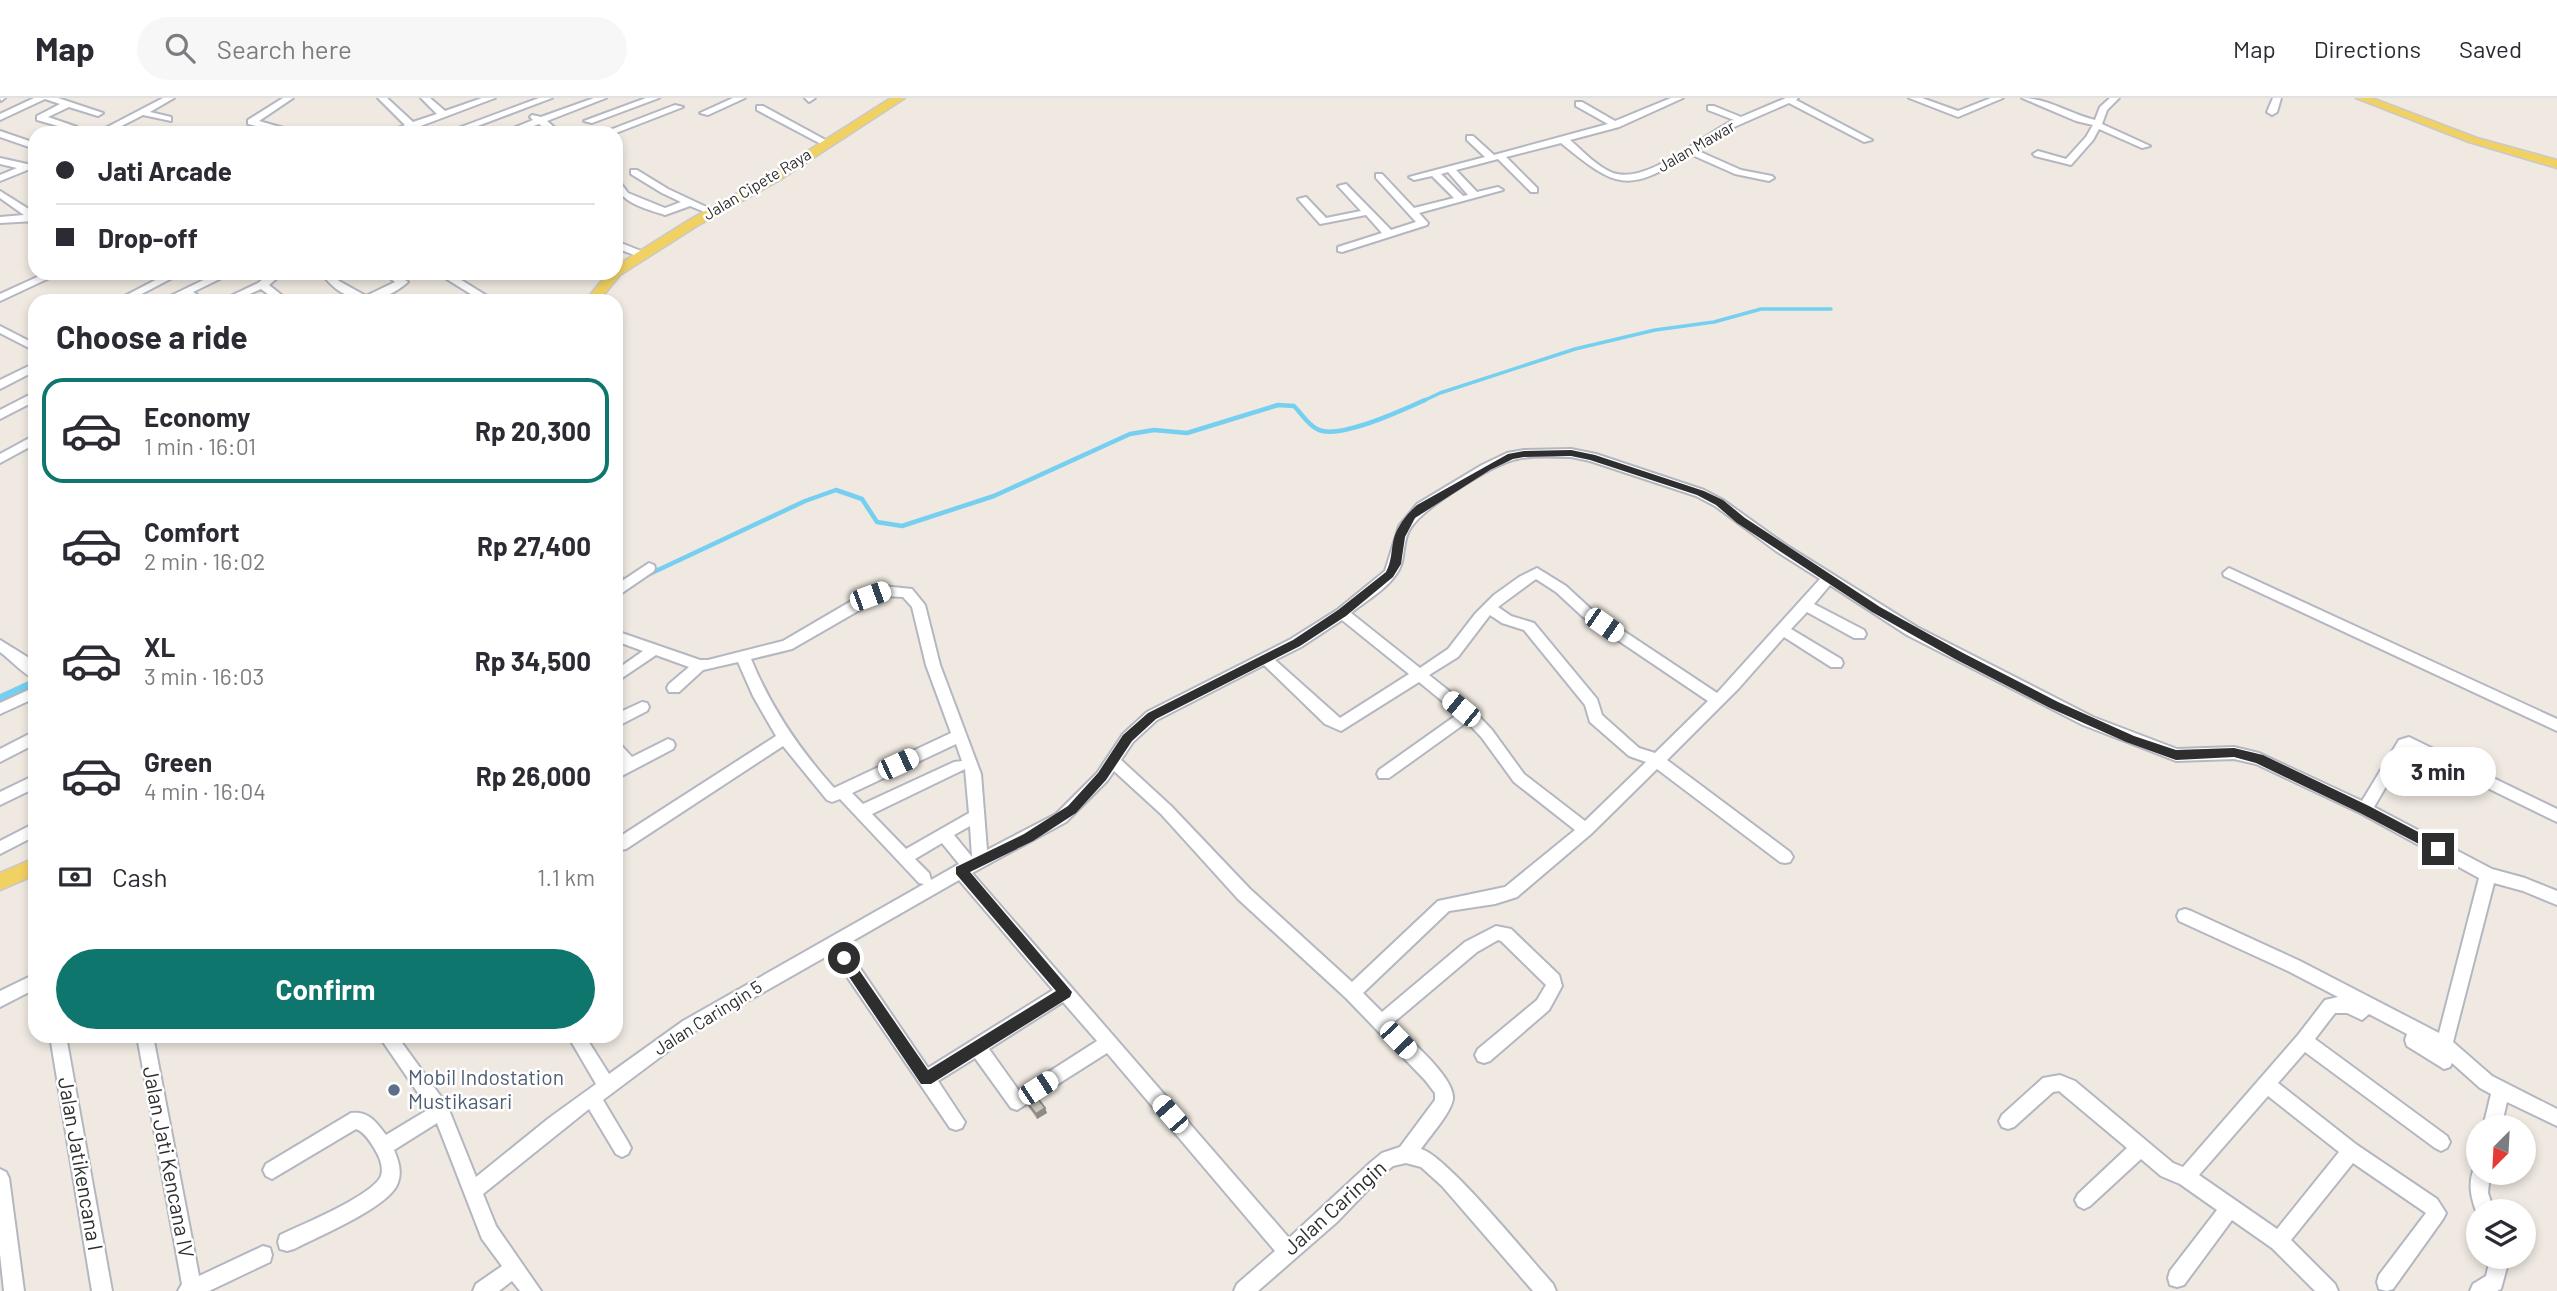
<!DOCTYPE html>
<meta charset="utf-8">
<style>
body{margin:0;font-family:Barlow,sans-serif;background:#f7f7f7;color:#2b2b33;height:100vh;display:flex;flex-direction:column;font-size:26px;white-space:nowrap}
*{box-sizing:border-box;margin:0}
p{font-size:23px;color:#7c7c81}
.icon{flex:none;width:38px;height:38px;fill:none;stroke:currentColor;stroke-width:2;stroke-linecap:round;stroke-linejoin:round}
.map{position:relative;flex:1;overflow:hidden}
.sheet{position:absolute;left:28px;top:196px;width:595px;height:749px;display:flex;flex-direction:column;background:#fff;border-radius:21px;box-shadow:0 4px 10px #0003}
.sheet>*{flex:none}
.hud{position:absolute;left:28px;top:28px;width:595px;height:154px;border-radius:21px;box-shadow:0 4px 10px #0003;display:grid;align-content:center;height:154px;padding:0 28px;background:#fff}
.needle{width:46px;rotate:204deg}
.fabs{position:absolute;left:2466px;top:1017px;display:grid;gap:14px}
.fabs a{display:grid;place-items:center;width:70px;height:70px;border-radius:50%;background:#fff;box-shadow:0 4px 10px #0003;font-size:35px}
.end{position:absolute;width:32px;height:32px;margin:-16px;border:9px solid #2e2e2e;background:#fff;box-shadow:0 0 0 4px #fff}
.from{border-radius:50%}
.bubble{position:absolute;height:49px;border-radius:24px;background:#fff;box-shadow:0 4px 10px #0003;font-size:23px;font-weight:700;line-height:49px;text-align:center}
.car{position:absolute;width:21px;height:42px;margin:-21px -10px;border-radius:9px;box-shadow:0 0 5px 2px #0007;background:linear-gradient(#fff 24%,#345 0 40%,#fff 0 76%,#345 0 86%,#fff 0)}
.hud b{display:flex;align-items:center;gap:24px;height:66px;font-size:26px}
.hud b+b{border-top:2px solid #e1e1e2}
.hud i{width:18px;height:18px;background:#2b2b33}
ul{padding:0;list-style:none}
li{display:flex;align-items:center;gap:21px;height:105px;margin:0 14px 10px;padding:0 14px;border:4px solid transparent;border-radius:21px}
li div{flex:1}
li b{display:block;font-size:26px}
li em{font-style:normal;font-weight:700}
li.on{border-color:#0f766e}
li>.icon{width:63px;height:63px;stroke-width:1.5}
h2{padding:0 28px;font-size:32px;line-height:84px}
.pay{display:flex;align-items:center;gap:18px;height:77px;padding:0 28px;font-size:26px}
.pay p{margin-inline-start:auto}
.button{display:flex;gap:14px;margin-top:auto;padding:14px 28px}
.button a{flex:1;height:80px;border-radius:42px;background:#0f766e;color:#fff;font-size:28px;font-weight:700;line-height:80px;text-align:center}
header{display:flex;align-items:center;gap:42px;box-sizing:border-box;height:98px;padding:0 35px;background:#fff;border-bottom:2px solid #e1e1e2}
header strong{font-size:33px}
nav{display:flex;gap:38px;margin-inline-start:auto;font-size:24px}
.search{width:490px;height:63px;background:#f7f7f7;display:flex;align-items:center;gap:18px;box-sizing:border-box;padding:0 24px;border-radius:38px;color:#7c7c81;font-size:26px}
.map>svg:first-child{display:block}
</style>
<header>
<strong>Map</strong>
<div class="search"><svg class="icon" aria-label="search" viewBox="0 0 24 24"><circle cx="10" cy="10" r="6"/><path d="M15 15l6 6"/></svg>Search here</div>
<nav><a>Map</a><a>Directions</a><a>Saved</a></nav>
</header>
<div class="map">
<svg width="2557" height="1193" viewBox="0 0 2557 1193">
<rect width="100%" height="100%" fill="#efe9e1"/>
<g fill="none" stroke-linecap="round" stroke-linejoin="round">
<!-- stream-far1 -->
<path stroke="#75cff0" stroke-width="3.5" d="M 1421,304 L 1440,295 L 1575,251 L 1655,232 L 1714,224 L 1761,211 L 1831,211"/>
<!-- stream -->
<path stroke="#75cff0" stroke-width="4.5" d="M 616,478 L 629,483
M 641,480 L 805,403 L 836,392 L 862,401 L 877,424 L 902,428 L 994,398 L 1130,336 L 1154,332 L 1187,335 L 1278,307 L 1294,308 C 1301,315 1308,327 1317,331 C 1337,343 1403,312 1425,302"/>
<!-- canal -->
<path fill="#75cff0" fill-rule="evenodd" d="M 35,580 L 35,593 L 0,609 L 0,596 Z"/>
<defs>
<path id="minor" d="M 0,0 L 5,0 L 1,3 Z
M 34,0 L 58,0 L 103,15 L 98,18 L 69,9 L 48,19 L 77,29 L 72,32 L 37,22 L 37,18 L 60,6 L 45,1 L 0,22 L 0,16 Z
M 163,0 L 174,0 L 150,14 L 171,19 L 171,23 L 143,17 L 108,35 L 96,35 Z
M 283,0 L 293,0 L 259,23 L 301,35 L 285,35 L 248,26 L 248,22 Z
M 378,0 L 387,0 L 413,24 L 437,16 L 421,0 L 430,0 L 445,13 L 482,0 L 495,0 L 418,29 L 422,33 L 420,35 L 414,35 L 410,31 L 399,35 L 385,35 L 405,27 Z
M 539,0 L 552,0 L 459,35 L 445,35 Z
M 594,0 L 606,0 L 547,23 L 561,35 L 550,35 L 539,26 L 515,35 L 501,35 L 533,22 L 530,19 L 532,17 L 541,19 Z
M 646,0 L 659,0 L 592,25 L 584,23 Z
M 733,0 L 745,0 L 708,17 L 700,15 Z
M 805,0 L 815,0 L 809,4 Z
M 1671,0 L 1683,0 L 1619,29 L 1570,42 C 1583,53 1597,69 1613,75 C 1648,87 1703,36 1734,22 L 1708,12 L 1708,8 L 1714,8 L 1741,19 L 1786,0 L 1798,0 L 1796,2 L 1872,42 L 1864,44 L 1789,5 L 1727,32 L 1696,52 L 1741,72 L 1772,78 L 1774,80 L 1769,83 L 1735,76 L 1690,56 C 1627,96 1616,90 1561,45 L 1506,59 L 1537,90 L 1537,94 L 1531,94 L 1498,61 L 1456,72 L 1477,94 L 1498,89 L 1503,92 L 1419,115 L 1428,125 L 1427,127 L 1342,154 L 1338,153 L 1338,149 L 1382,135 L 1366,117 L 1320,126 L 1298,101 L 1306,99 L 1326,120 L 1361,113 L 1338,88 L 1346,86 L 1391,132 L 1416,124 L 1376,80 L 1376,76 L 1382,76 L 1414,110 L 1454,100 L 1432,78 L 1414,82 L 1409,79 L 1485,59 L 1467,42 L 1467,38 L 1473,38 L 1494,57 L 1608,26 L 1576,8 L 1576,4 L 1582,4 L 1615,23 ZM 1448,74 L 1468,97 L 1463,98 L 1441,76 Z
M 1909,0 L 1922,0 L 1958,13 L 1991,0 L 2003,0 L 1958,19 Z
M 2022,0 C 2047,0 2070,16 2095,22 L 2100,9 L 2110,0 L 2119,0 L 2107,12 L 2102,26 L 2150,48 L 2142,50 L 2099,31 L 2093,42 L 2071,67 L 2035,58 L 2033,56 L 2038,53 L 2066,61 L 2086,39 L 2093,27 L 2076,23 Z
M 2273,0 L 2281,0 L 2277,14 L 2272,17 L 2267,14 Z
M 675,7 L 683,9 L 616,35 L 602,35 Z
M 757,8 L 763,8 L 831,45 L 823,47 L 757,12 Z
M 0,33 L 35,45 L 35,51 L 0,39 Z
M 0,60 L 27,66 L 35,63 L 35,69 L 0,83 L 0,77 L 17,70 L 0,66 Z
M 631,72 L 637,72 L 668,91 L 717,114 L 712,117 L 690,108 L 665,117 C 647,111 616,104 616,82 L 619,83 L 628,95 L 665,110 L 681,104 L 662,95 L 631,76 Z
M 0,93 L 35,115 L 35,123 L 0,125 L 0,119 L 24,117 L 0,100 Z
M 616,143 L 646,155 L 647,157 L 642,160 L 616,150 Z
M 46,175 L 60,175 L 0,203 L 0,196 Z
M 169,175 L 182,175 L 128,203 L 115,203 Z
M 218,175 L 232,175 L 193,194 L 206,203 L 193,203 L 184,198 L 174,203 L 160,203 Z
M 271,175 L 283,175 L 269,187 L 289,203 L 277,203 L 261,191 L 234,203 L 220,203 L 258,185 Z
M 327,175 L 337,175 L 336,180 L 339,183 L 366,198 L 395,184 L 383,175 L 395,175 L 408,184 C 382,207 350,209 326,181 Z
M 437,175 L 450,175 L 495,203 L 482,203 Z
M 0,228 L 35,246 L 35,253 L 0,235 Z
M 35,265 L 35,273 L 0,291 L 0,282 Z
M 35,294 L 35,303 L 0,321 L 0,312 Z
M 35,337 L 35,346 L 0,365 L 0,356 Z
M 1571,351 L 1596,356 L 1704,392 L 1723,402 L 1786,447 L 1917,529 L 2093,619 L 2177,651 L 2234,649 L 2259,655 L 2362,703 L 2399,642 L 2409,639 L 2557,711 L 2557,724 L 2408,651 L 2374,709 L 2492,771 L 2525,780 L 2557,793 L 2557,807 L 2523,793 L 2494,785 L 2453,944 L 2492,978 L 2557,1011 L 2557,1028 L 2507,1004 L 2501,1029 L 2483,1029 L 2491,996 L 2480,990 L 2452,965 L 2450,969 L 2444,971 L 2407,948 L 2405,942 L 2407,936 L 2369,916 L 2362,922 L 2347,915 L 2335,915 L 2315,941 L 2447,1038 L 2450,1044 L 2447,1050 L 2441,1053 L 2435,1050 L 2305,954 L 2278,985 L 2357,1047 L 2437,1101 L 2446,1115 L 2443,1121 L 2393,1191 L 2387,1193 L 2379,1191 L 2377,1184 L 2379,1177 L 2426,1115 L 2353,1065 L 2291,1142 L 2335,1186 L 2338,1193 L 2315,1193 L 2272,1150 L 2232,1122 L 2184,1187 L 2177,1189 L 2170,1187 L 2168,1180 L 2170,1173 L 2217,1112 L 2180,1086 L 2161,1078 L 2141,1061 L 2090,1108 L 2084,1111 L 2078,1108 L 2075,1102 L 2078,1096 L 2127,1050 L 2059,993 L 2053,994 L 2014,1029 L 2008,1031 L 2002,1029 L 1999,1023 L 2002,1017 L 2043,980 L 2060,977 L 2075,983 L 2173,1065 L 2183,1069 L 2298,937 L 2325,902 L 2338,899 L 2288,873 L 2179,823 L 2177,818 L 2179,813 L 2185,811 L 2191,813 L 2300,863 L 2439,935 L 2479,780 L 2360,715 L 2256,666 L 2234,661 L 2176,663 L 2083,627 L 1907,537 L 1830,487 L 1814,506 L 1864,532 L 1866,536 L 1864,540 L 1854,540 L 1807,514 L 1791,531 L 1841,561 L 1843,565 L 1841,569 L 1831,569 L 1784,539 L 1739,590 L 1667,662 L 1790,754 L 1793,759 L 1790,764 L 1785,765 L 1780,764 L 1657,671 L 1591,736 L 1517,799 L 1495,806 L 1449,813 L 1363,895 L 1382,914 L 1465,844 L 1496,828 L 1511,831 L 1559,877 L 1562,888 L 1549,912 L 1490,963 L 1484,965 L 1478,963 L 1475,957 L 1478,951 L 1537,902 L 1546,887 L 1501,843 L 1498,842 L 1477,854 L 1393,925 C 1408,941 1455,979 1453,1001 C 1451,1015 1429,1039 1421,1051 C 1447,1058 1529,1160 1553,1186 L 1556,1193 L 1533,1193 L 1442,1088 L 1421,1069 L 1406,1065 L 1393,1068 L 1383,1076 L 1337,1124 L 1258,1193 L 1234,1193 L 1237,1186 L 1275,1153 L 1107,955 L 1017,1012 L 1011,1010 L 975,960 L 938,983 L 965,1024 L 962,1030 L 956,1032 L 950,1030 L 835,861 L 834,854 L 695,933 L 603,1002 L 628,1044 L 631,1050 L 628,1056 L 622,1059 L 616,1056 L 589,1011 L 483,1096 L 496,1128 L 541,1193 L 520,1193 L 512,1183 L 499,1193 L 473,1193 L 476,1186 L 502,1168 L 482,1141 L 437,1025 L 394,1052 C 399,1064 403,1076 396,1089 C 382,1112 319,1138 294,1151 L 287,1153 L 280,1151 L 278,1144 L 280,1137 C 303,1126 367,1100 380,1080 C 384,1073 381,1062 377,1055 C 372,1046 365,1034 356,1031 L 272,1081 L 266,1078 L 263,1072 L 266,1066 L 351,1015 C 369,1013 376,1024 386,1037 L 429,1011 L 379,938 L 397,938 L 447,1007 L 476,1079 L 549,1020 L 596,986 L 568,938 L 585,938 L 609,976 L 683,923 L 924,786 L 919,785 L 840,701 L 832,704 L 827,702 L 783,648 L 626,751 L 621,752 L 616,751 L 616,741 L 776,638 L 753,598 L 738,564 L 703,572 L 679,594 L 669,594 L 667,590 L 669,586 L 689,569 L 656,557 L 616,584 L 616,572 L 643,553 L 616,543 L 616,533 L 700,562 L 708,562 L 783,543 L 865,495 L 883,488 L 912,491 L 925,507 L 940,567 L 981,676 L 987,752 L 1056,716 L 1097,675 L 1123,636 L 1147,614 L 1291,541 L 1337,512 L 1385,473 L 1399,428 L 1417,406 L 1482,367 L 1507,355 L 1524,352 ZM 1571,359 L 1590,363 L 1696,398 L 1715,408 L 1776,453 L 1820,481 L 1717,595 L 1592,512 L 1566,488 L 1537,470 L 1519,479 L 1494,497 L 1475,516 L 1448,551 L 1420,570 L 1351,515 C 1367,502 1394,487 1401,467 C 1405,455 1403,442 1410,431 C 1422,410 1493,366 1517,361 C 1534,357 1554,359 1571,359 ZM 1536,481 L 1556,494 L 1582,518 L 1708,603 L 1655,655 L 1639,650 L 1602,617 L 1597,601 L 1534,525 L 1511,518 L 1498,509 ZM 884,498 L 903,499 L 912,509 L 926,567 L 951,635 L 834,690 C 799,651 771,610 751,561 L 792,551 ZM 1490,517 L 1502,525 L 1524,532 L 1585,607 L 1590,624 L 1629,658 L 1646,664 L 1585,723 L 1524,676 L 1492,632 L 1473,612 L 1429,577 L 1458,559 ZM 1342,522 L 1409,576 L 1340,620 L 1275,562 L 1301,549 ZM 1264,567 L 1325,626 L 1341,633 L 1419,584 L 1458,616 L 1379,672 L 1377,676 L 1379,680 L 1389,680 L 1467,624 L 1482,640 L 1514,684 L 1575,732 L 1505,789 L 1438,803 L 1352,884 L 1250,791 L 1171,708 L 1121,662 L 1133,644 L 1157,622 ZM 956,646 L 962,663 L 954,664 L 863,706 L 852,695 ZM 965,671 L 969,715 L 906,751 L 872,716 ZM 1114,673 L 1161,716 L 1238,801 L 1346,900 L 1425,982 L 1435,995 L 1435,1002 L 1400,1049 L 1382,1055 L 1371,1064 L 1289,1140 L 972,775 L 1066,724 L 1107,683 ZM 970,728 L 972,759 L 954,737 ZM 942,745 L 959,766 L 931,782 L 929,775 L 915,761 ZM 959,782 L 1053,892 L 928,970 L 847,851 L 842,849 ZM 1063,904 L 1097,943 L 1019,993 L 989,951 ZM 2268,998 L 2339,1054 L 2277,1131 L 2199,1077 Z
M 649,465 L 654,467 L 655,470 L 654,473 L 616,499 L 616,487 Z
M 2229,470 L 2557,621 L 2557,633 L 2224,478 L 2223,475 Z
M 0,542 L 29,560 L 35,567 L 35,581 C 24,577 11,562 0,554 Z
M 35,589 L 35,600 L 0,616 L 0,605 Z
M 642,604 L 647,605 L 649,609 L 647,613 L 616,629 L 616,616 Z
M 35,633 L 35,646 L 0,664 L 0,651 Z
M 668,641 L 673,643 L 675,647 L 673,651 L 616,681 L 616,668 L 620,666 L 616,661 L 616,645 L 621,647 L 632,659 Z
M 35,677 L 35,690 L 0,707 L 0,694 Z
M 35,725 L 35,738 L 0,756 L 0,743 Z
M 35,876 L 35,891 L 0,909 L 0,893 Z
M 50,938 L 66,938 L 112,1193 L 92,1193 Z
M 137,938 L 153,938 L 199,1178 L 263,1148 L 270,1150 L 272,1157 L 270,1164 L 209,1193 L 178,1193 L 182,1186 Z
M 2478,1066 L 2478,1074 L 2490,1074 L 2488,1095 L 2494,1113 L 2478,1113 L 2478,1118 C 2471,1101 2467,1085 2475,1068 Z
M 0,1071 L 6,1074 L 9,1080 L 24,1193 L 4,1193 L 0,1156 Z
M 2491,1158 L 2510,1158 L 2501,1191 L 2497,1193 L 2470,1193 L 2473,1186 L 2486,1178 Z"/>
<path id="major" d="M 891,0 L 905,0 L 778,83 L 697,128 L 620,177 L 599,203 L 585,203 L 608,175 L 616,175 L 616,168 L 689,122 L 770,77 Z
M 2356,0 L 2372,0 L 2477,40 L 2557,62 L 2557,70 L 2469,44 Z
M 35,760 L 35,777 L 0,792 L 0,775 Z"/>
</defs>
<!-- minor casing -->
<use href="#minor" stroke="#b4b7c1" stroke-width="4"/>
<!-- major casing -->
<use href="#major" stroke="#c9c9c9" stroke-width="3"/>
<!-- minor -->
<use href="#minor" fill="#fff" fill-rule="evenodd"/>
<!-- major -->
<use href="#major" fill="#f2d163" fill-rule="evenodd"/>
</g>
<!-- wall -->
<path fill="#afaba4" d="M 1026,1003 L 1045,1010 L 1047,1015 L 1037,1021 L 1028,1008 Z"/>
<!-- shaded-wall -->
<path fill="#8e8b86" d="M 1045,1010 L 1047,1015 L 1037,1021 L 1036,1016 Z"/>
<!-- building -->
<path fill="#cbc7bf" stroke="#8e8b86" stroke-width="2" d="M 1035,997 L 1045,1010 L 1036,1016 L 1026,1003 Z"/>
<!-- route -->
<path fill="#2e2e2e" d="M 1571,352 L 1595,357 L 1704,393 L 1723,402 L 1745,420 L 1880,509 L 1963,555 L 2058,604 L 2134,638 L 2176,652 L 2234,650 L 2263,657 L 2369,708 L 2443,747 L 2445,751 L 2438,756 L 2434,754 L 2360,715 L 2256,665 L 2234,659 L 2176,662 L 2126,644 L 2050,610 L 1955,561 L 1872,514 L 1737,425 L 1716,407 L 1697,397 L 1590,362 L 1571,358 L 1524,359 L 1513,361 L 1490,372 L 1415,420 L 1405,439 L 1401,466 L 1393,479 L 1346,518 L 1300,548 L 1156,621 L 1132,643 L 1106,682 L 1076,715 L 1033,743 L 970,774 L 1072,894 L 1070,899 L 931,986 L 921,986 L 839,864 L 839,856 L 848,856 L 928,972 L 1056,893 L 956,776 L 956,769 L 1024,736 L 1068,708 L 1098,675 L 1123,637 L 1148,615 L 1293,542 L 1338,512 L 1386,474 C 1392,463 1391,452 1394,440 C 1398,427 1407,416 1417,407 L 1508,356 L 1524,353 Z"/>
<!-- markers -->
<circle fill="#5c6f8a" stroke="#fff" stroke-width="2.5" cx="394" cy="992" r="7"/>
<g text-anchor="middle" stroke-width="5" stroke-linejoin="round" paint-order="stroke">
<!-- far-street labels -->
<g font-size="16" fill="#2e2e2e" stroke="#fff">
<text transform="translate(1696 48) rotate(-30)" y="6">Jalan Mawar</text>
<text transform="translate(757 86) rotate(-31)" y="6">Jalan Cipete Raya</text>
</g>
<!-- street labels -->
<g font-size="18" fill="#2e2e2e" stroke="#fff">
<text transform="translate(708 920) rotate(-32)" y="6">Jalan Caringin 5</text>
</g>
<!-- near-service labels -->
<g font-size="21" fill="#4e5e75" stroke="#fff" text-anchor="start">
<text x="408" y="987">Mobil Indostation<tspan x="408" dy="24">Mustikasari</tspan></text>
</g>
<!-- near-street labels -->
<g font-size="21" fill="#2e2e2e" stroke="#fff">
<text transform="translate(168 1064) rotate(79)" y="7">Jalan Jati Kencana IV</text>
<text transform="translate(80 1066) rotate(80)" y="7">Jalan Jatikencana I</text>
<text transform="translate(1335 1110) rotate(-42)" y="7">Jalan Caringin</text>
</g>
</g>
</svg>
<div class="fabs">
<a><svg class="needle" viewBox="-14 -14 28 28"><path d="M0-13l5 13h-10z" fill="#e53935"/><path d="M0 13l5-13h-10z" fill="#7c7c81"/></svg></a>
<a><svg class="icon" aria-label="layers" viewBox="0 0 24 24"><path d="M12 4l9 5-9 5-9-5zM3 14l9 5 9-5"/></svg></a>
</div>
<i class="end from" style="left:844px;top:860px"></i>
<i class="end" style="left:2438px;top:751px"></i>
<div class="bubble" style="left:2380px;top:649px;width:116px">3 min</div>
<i class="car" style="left:870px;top:498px;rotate:70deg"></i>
<i class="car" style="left:1604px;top:527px;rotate:125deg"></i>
<i class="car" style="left:1461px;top:611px;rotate:309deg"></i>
<i class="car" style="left:898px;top:666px;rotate:65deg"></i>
<i class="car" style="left:1398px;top:942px;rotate:136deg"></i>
<i class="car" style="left:1038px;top:990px;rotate:57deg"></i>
<i class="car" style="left:1170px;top:1016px;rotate:319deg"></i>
<div class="hud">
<b><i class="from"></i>Jati Arcade</b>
<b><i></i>Drop-off</b>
</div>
<section class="sheet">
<h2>Choose a ride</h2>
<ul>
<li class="on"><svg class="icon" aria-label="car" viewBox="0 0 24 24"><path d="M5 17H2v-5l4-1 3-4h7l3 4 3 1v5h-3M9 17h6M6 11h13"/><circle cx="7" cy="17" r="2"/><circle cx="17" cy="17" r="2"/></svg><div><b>Economy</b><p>1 min · 16:01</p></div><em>Rp 20,300</em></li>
<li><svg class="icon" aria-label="car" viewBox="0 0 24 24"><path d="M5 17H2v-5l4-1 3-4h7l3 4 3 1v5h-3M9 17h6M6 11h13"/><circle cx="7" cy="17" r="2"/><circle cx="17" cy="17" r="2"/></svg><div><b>Comfort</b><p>2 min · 16:02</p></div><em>Rp 27,400</em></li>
<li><svg class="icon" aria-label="car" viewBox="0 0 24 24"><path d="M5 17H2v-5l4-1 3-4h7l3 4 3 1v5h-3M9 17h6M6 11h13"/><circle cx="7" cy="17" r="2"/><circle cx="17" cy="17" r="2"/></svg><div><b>XL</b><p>3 min · 16:03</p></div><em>Rp 34,500</em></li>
<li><svg class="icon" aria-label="car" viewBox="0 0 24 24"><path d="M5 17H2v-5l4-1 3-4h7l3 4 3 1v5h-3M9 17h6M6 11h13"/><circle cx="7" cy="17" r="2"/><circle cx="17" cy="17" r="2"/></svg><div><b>Green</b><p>4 min · 16:04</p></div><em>Rp 26,000</em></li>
</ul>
<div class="pay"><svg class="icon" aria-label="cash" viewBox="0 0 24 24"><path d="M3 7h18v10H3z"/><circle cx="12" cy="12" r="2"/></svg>Cash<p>1.1 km</p></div>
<div class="button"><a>Confirm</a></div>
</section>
</div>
